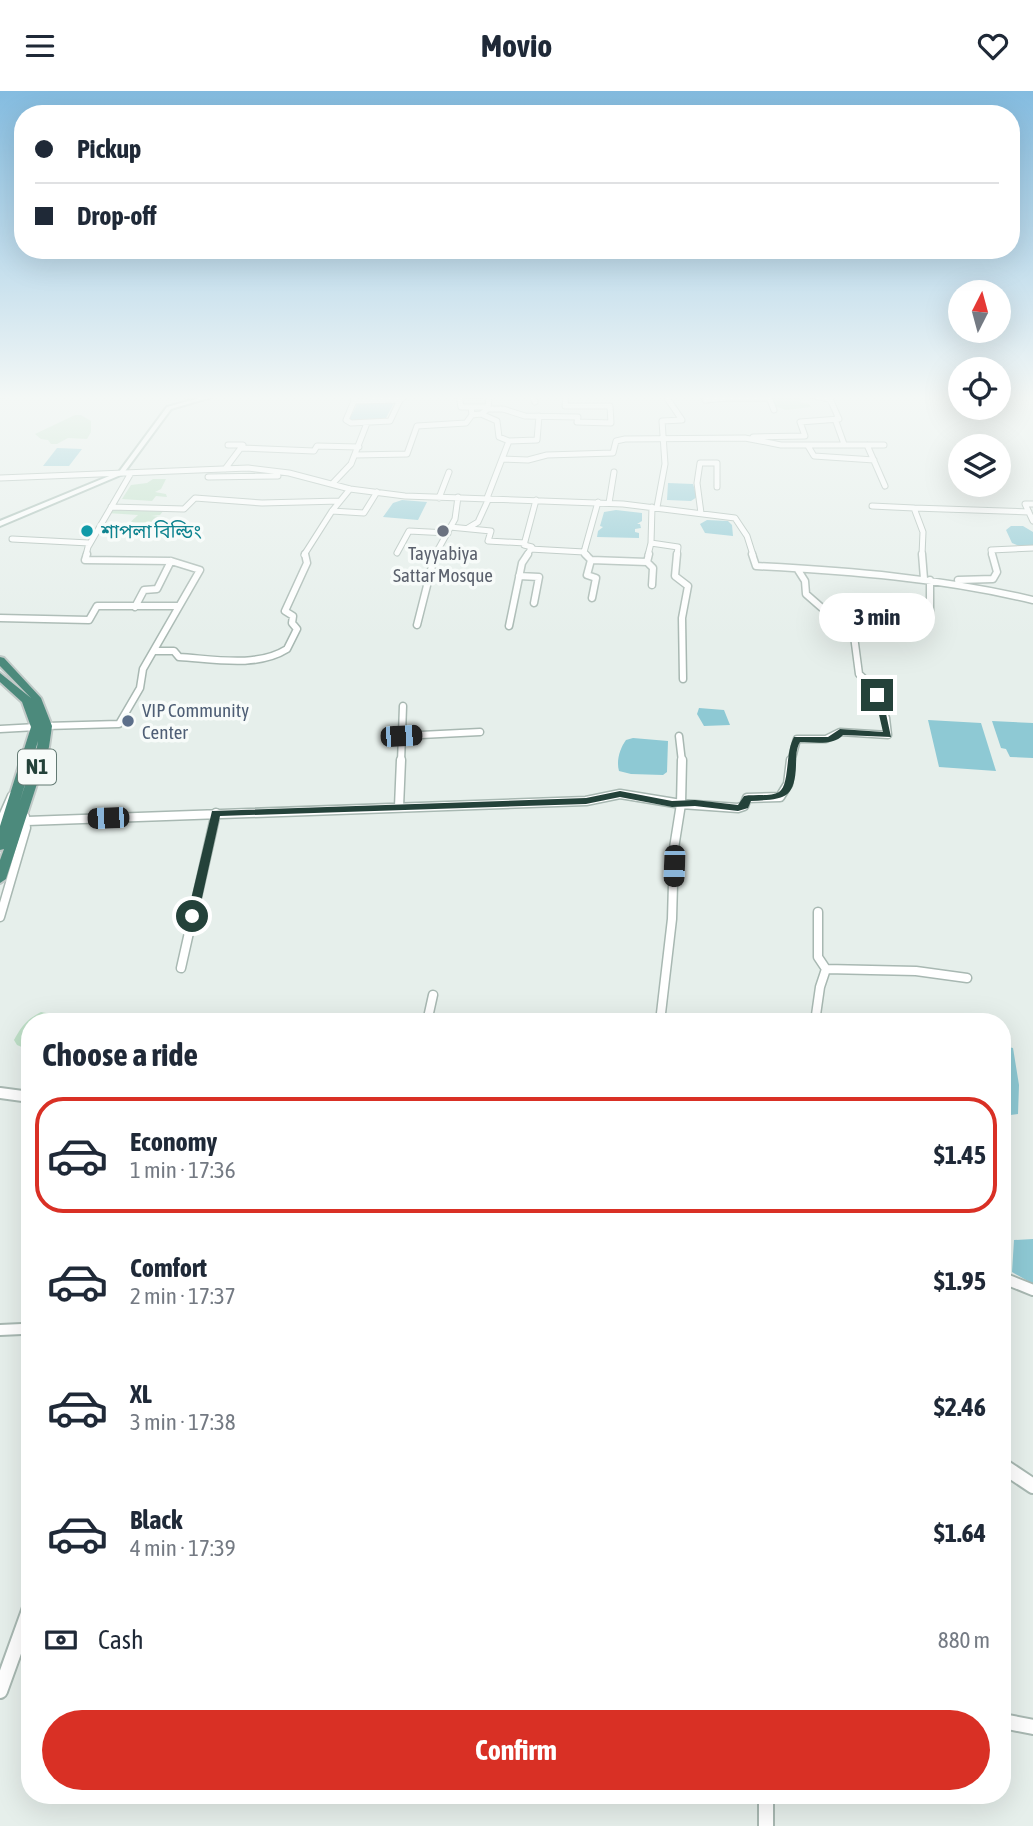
<!DOCTYPE html>
<meta charset="utf-8">
<style>
body{margin:0;font-family:"Asap Condensed","Noto Sans Bengali",sans-serif;background:#f2f2f3;color:#1f2937;height:100vh;display:flex;flex-direction:column;font-size:26px;white-space:nowrap}
*{box-sizing:border-box;margin:0}
p{font-size:23px;color:#747a83}
.icon{flex:none;width:38px;height:38px;fill:none;stroke:currentColor;stroke-width:2;stroke-linecap:round;stroke-linejoin:round}
.map{position:relative;flex:1;overflow:hidden}
.panel{position:absolute;left:21px;top:922px;width:990px;height:791px;display:flex;flex-direction:column;background:#fff;border-radius:28px;box-shadow:0 7px 28px #0002}
.panel>*{flex:none}
.banner{position:absolute;left:14px;top:14px;width:1006px;height:154px;border-radius:28px;box-shadow:0 7px 28px #0002;display:grid;align-content:center;height:154px;padding:0 21px;background:#fff}
.needle{width:46px;rotate:6deg}
.tools{position:absolute;left:948px;top:189px;display:grid;gap:14px}
.tools a{display:grid;place-items:center;width:63px;height:63px;border-radius:50%;background:#fff;box-shadow:0 7px 28px #0002;font-size:35px}
.end{position:absolute;width:32px;height:32px;margin:-16px;border:9px solid #24423a;background:#fff;box-shadow:0 0 0 4px #fff}
.from{border-radius:50%}
.bubble{position:absolute;height:49px;border-radius:24px;background:#fff;box-shadow:0 7px 28px #0002;font-size:23px;font-weight:700;line-height:49px;text-align:center}
.car{position:absolute;width:21px;height:42px;margin:-21px -10px;border-radius:9px;box-shadow:0 0 5px 2px #0007;background:linear-gradient(#222 24%,#8ab4d8 0 40%,#222 0 76%,#8ab4d8 0 86%,#222 0)}
.banner b{display:flex;align-items:center;gap:24px;height:66px;font-size:26px}
.banner b+b{border-top:2px solid #e0e1e3}
.banner i{width:18px;height:18px;background:#1f2937}
ul{padding:0;list-style:none}
li{display:flex;align-items:center;gap:21px;height:116px;margin:0 14px 10px;padding:0 7px;border:4px solid transparent;border-radius:28px}
li div{flex:1}
li b{display:block;font-size:26px}
li em{font-style:normal;font-weight:700}
li.on{border-color:#d93025}
li>.icon{width:63px;height:63px;stroke-width:1.5}
h2{padding:0 21px;font-size:32px;line-height:84px}
.pay{display:flex;align-items:center;gap:18px;height:77px;padding:0 21px;font-size:26px}
.pay p{margin-inline-start:auto}
.action{display:flex;gap:14px;margin-top:auto;padding:14px 21px}
.action a{flex:1;height:80px;border-radius:42px;background:#d93025;color:#fff;font-size:28px;font-weight:700;line-height:80px;text-align:center}
header{display:flex;justify-content:space-between;align-items:center;height:91px;padding:0 21px;background:#fff;font-size:32px;font-weight:700}
.map>svg:first-child{display:block}
</style>
<header><svg class="icon" aria-label="menu" viewBox="0 0 24 24"><path d="M4 6h16M4 12h16M4 18h16"/></svg>Movio<svg class="icon" aria-label="heart" viewBox="0 0 24 24"><path d="M12 20l-8-8c-3-5 5-10 8-4 3-6 11-1 8 4z"/></svg></header>
<div class="map">
<svg width="1033" height="1735" viewBox="0 0 1033 1735">
<rect width="100%" height="100%" fill="#e6efeb"/>
<!-- green -->
<path fill="#bfe0c8" d="M 770,304 L 799,304 L 801,312 L 809,313 L 811,316 L 786,319 L 774,315 Z
M 75,324 L 81,324 L 91,330 L 91,341 L 87,348 L 68,347 L 57,353 L 51,353 L 48,349 L 41,348 L 35,343 Z
M 153,388 L 166,388 L 161,398 L 155,401 L 166,403 L 167,406 L 156,405 L 152,410 L 122,408 L 131,394 L 147,392 Z
M 112,417 L 164,419 L 160,424 L 151,425 L 166,426 L 149,447 L 122,446 L 124,437 L 138,424 L 107,422 Z
M 41,921 L 51,923 L 55,931 L 30,931 L 30,955 L 24,957 L 17,954 L 14,949 C 21,936 27,928 41,921 Z"/>
<!-- water -->
<path fill="#8ec9d4" d="M 359,310 L 395,310 L 385,329 L 349,329 Z
M 57,357 L 82,358 L 69,375 L 43,375 Z
M 668,392 L 693,393 L 697,406 L 691,410 L 667,409 Z
M 402,409 L 427,411 L 418,429 L 383,426 L 393,412 Z
M 616,419 L 642,422 L 642,430 L 637,433 L 640,433 L 641,437 L 635,438 L 635,441 L 639,442 L 639,447 L 597,446 L 598,440 L 603,436 L 600,435 L 604,421 Z
M 707,429 L 728,430 L 732,434 L 733,445 L 705,442 L 700,433 Z
M 1011,435 L 1023,435 L 1033,441 L 1033,456 L 1022,456 L 1012,452 L 1006,439 Z
M 699,617 L 724,619 L 730,634 L 704,635 L 697,623 Z
M 928,629 L 981,632 L 996,680 L 939,676 Z
M 992,630 L 1033,632 L 1033,667 L 1010,666 L 1006,658 L 1001,657 Z
M 633,647 L 668,650 L 667,681 L 663,684 L 631,683 L 619,680 C 616,670 620,657 626,649 Z
M 1003,955 L 1013,957 L 1019,994 L 1018,1023 L 1003,1025 Z
M 1033,1148 L 1033,1193 L 1012,1181 L 1014,1149 Z"/>
<g fill="none" stroke-linecap="round" stroke-linejoin="round">
<defs>
<path id="minor-far4" d="M 352,304 L 354,310 L 346,329 L 351,332 L 390,330 L 400,309 L 406,304
M 459,304 L 461,316 L 471,316
M 464,304 L 489,305
M 489,304 L 488,318 L 481,323 L 497,330 L 499,346 L 509,350 L 502,368
M 532,304 L 535,311
M 726,304 L 728,307 L 769,307
M 768,304 L 774,319
M 705,309 L 728,307
M 354,310 L 400,309
M 488,318 L 503,318 L 525,325 L 578,326 L 577,331 L 611,332 L 610,315 L 565,315 L 566,304
M 472,324 L 471,316 L 488,316
M 835,328 L 844,353
M 753,346 L 805,345 L 800,331 L 839,328 L 830,308 L 809,304
M 509,350 L 537,349 L 539,325
M 867,354 L 885,395
M 808,355 L 814,365 L 874,369
M 241,357 L 314,360 L 317,355 L 359,356
M 356,364 L 407,363 L 417,335 L 466,332 L 472,324 L 481,323
M 225,378 L 243,354 L 228,354
M 208,386 L 278,385
M 0,387 L 248,377 L 289,382 L 350,398 L 405,405 L 623,413 L 735,427 L 747,445 L 753,464
M 333,392 L 351,373 L 367,332
M 439,407 L 449,381
M 487,407 L 502,368 L 528,369 L 547,364 L 613,362 L 616,350 L 625,348 L 745,347 L 781,354 L 884,354
M 609,412 L 614,381
M 1033,413 L 1025,413 L 1033,430
M 872,415 L 914,417 L 923,441 L 922,464
M 111,416 L 184,418 L 195,407 L 262,412 L 340,410
M 657,416 L 665,373 L 662,330 L 682,329 L 665,304
M 914,417 L 1029,421
M 332,420 L 364,422 L 377,401
M 701,422 L 697,392 L 700,372 L 717,372 L 717,396
M 450,436 L 491,440 L 488,450 L 525,452
M 468,437 L 478,431 L 489,407
M 12,448 L 89,452 L 86,464
M 651,452 L 652,416
M 88,456 L 131,382
M 530,458 L 584,461 L 587,464
M 584,461 L 598,411
M 397,462 L 409,440 L 448,442
M 304,464 L 332,420 L 350,398
M 435,464 L 455,428 L 458,406
M 527,464 L 532,456 L 524,454 L 536,409
M 648,464 L 651,452 L 678,456 L 677,464
M 992,464 L 991,459 L 1033,457"/>
<path id="minor-far3" d="M 585,463 L 591,469 L 587,484 L 596,487 L 592,507
M 677,463 L 675,485 L 688,495 L 682,527 L 683,588
M 752,463 L 756,475 C 851,480 940,487 1033,509
M 922,463 L 924,488
M 591,469 L 647,471 L 653,477 L 652,494
M 647,471 L 649,463
M 519,485 L 539,486 L 534,512
M 958,489 L 993,488 L 997,481 L 992,463
M 135,516 L 144,499 L 157,498 L 171,470
M 0,527 L 89,529 L 97,515 L 178,515
M 923,527 L 930,525 L 930,489
M 417,534 L 435,463
M 509,535 L 522,472 L 528,463
M 155,560 L 174,560 L 179,566 C 213,568 257,577 287,558 L 297,538 L 292,532 L 293,525 L 285,520 L 307,472 L 305,463
M 46,635 L 119,633 L 140,597 L 143,578 L 200,479 L 171,470 L 85,469 L 87,463
M 0,638 L 37,636
M 401,645 L 480,641
M 679,645 L 682,671
M 401,671 L 403,615
M 791,671 L 797,648 L 826,648 L 840,641 L 888,644 L 886,627 L 875,598 L 859,583 L 854,545 L 806,503 L 805,490 L 798,479"/>
<path id="minor-far2" d="M 399,716 L 401,669
M 27,730 L 586,710 L 620,703 L 681,713 L 682,669
M 0,732 L 12,705
M 818,821 L 818,866 L 826,878
M 0,826 L 26,737 L 25,726
M 181,877 L 216,722
M 427,931 L 433,904
M 660,931 L 672,828 L 674,757 L 681,713 L 738,717 L 744,715 L 747,707 L 780,706 L 788,693 L 791,669
M 815,931 L 820,896 L 826,878 L 916,880 L 967,887"/>
<path id="minor-far1" d="M 0,1002 L 30,1006
M 1003,1187 L 1033,1199
M 0,1239 L 22,1238"/>
<path id="minor" d="M 1003,1375 L 1033,1395
M 0,1600 L 30,1517
M 1003,1630 L 1033,1636
M 766,1704 L 766,1735"/>
<path id="secondary" d="M 210,304 L 218,304 L 171,318 L 123,383 L 0,435 L 0,430 L 119,381 L 167,316 Z"/>
<path id="trunk" d="M 0,304 L 8,304 L 0,307 Z
M 0,566 L 4,567 L 41,607 L 52,635 L 49,656 L 6,788 L 0,792 L 0,769 L 4,758 L 0,759 L 0,735 L 31,636 L 22,611 L 0,591 L 0,582 L 31,607 L 0,575 ZM 38,650 L 37,656 L 20,710 Z"/>
</defs>
<!-- minor-far4 casing -->
<use href="#minor-far4" stroke="#a8b8b2" stroke-width="7"/>
<!-- minor-far3 casing -->
<use href="#minor-far3" stroke="#a8b8b2" stroke-width="9"/>
<!-- minor-far2 casing -->
<use href="#minor-far2" stroke="#a8b8b2" stroke-width="11"/>
<!-- minor-far1 casing -->
<use href="#minor-far1" stroke="#a8b8b2" stroke-width="14"/>
<!-- minor casing -->
<use href="#minor" stroke="#a8b8b2" stroke-width="18"/>
<!-- secondary casing -->
<use href="#secondary" stroke="#a4bbb3" stroke-width="4"/>
<!-- trunk casing -->
<use href="#trunk" stroke="#c2cac8" stroke-width="4"/>
<!-- minor-far4 -->
<use href="#minor-far4" stroke="#fff" stroke-width="5"/>
<!-- minor-far3 -->
<use href="#minor-far3" stroke="#fff" stroke-width="6"/>
<!-- minor-far2 -->
<use href="#minor-far2" stroke="#fff" stroke-width="8"/>
<!-- minor-far1 -->
<use href="#minor-far1" stroke="#fff" stroke-width="10"/>
<!-- minor -->
<use href="#minor" stroke="#fff" stroke-width="14"/>
<!-- secondary -->
<use href="#secondary" fill="#fff" fill-rule="evenodd"/>
<!-- trunk -->
<use href="#trunk" fill="#4c8a7c" fill-rule="evenodd"/>
</g>
<!-- sky -->
<linearGradient id="sky" x2="0" y2="1"><stop stop-color="#84bce0"/><stop offset="0.56" stop-color="#f4f8f6"/><stop offset="1" stop-color="#f4f8f6" stop-opacity="0"/></linearGradient>
<rect width="1033" height="547" fill="url(#sky)"/>
<!-- route -->
<path fill="#24423a" d="M 874,602 L 882,604 L 891,646 L 843,644 C 833,655 814,651 800,651 C 796,658 796,666 796,674 C 795,710 782,708 751,710 L 748,717 L 738,720 L 695,715 L 672,716 L 620,706 L 586,713 L 220,725 L 198,825 L 192,829 L 187,825 L 212,720 L 586,707 L 620,700 L 672,710 L 695,709 L 738,714 L 744,705 C 754,703 771,706 779,701 C 790,694 785,661 794,646 L 828,646 L 840,638 L 883,641 Z"/>
<!-- markers -->
<circle fill="#0f9aa8" stroke="#f7fbf9" stroke-width="2.5" cx="87" cy="440" r="7"/>
<circle fill="#6b7280" stroke="#f7fbf9" stroke-width="2.5" cx="443" cy="440" r="7"/>
<circle fill="#5c6f8a" stroke="#f7fbf9" stroke-width="2.5" cx="128" cy="630" r="7"/>
<g text-anchor="middle" stroke-width="7" stroke-linejoin="round" paint-order="stroke">
<!-- far-culture labels -->
<g font-size="19" fill="#0d838f" stroke="#f7fbf9" text-anchor="start">
<text x="101" y="447">শাপলা বিল্ডিং</text>
</g>
<!-- far-worship labels -->
<g font-size="19" fill="#5b616d" stroke="#f7fbf9">
<text x="443" y="469">Tayyabiya<tspan x="443" dy="22">Sattar Mosque</tspan></text>
</g>
<!-- far-service labels -->
<g font-size="19" fill="#4e5e75" stroke="#f7fbf9" text-anchor="start">
<text x="142" y="626">VIP Community<tspan x="142" dy="22">Center</tspan></text>
</g>
<!-- shield labels -->
<rect fill="#f7fbf9" stroke="#637a73" stroke-width="2" x="18" y="658.5" width="38" height="35" rx="5"/>
<g font-size="21" font-weight="bold" fill="#24423a">
<text x="37" y="683">N1</text>
</g>
</g>
</svg>
<div class="tools">
<a><svg class="needle" viewBox="-14 -14 28 28"><path d="M0-13l5 13h-10z" fill="#e53935"/><path d="M0 13l5-13h-10z" fill="#747a83"/></svg></a>
<a><svg class="icon" aria-label="locate" viewBox="0 0 24 24"><circle cx="12" cy="12" r="6"/><path d="M12 2v4M12 18v4M2 12h4M18 12h4"/></svg></a>
<a><svg class="icon" aria-label="layers" viewBox="0 0 24 24"><path d="M12 4l9 5-9 5-9-5zM3 14l9 5 9-5"/></svg></a>
</div>
<i class="end from" style="left:192px;top:825px"></i>
<i class="end" style="left:877px;top:604px"></i>
<div class="bubble" style="left:819px;top:502px;width:116px">3 min</div>
<i class="car" style="left:401px;top:645px;rotate:87deg"></i>
<i class="car" style="left:108px;top:727px;rotate:268deg"></i>
<i class="car" style="left:674px;top:775px;rotate:182deg"></i>
<div class="banner">
<b><i class="from"></i>Pickup</b>
<b><i></i>Drop-off</b>
</div>
<section class="panel">
<h2>Choose a ride</h2>
<ul>
<li class="on"><svg class="icon" aria-label="car" viewBox="0 0 24 24"><path d="M5 17H2v-5l4-1 3-4h7l3 4 3 1v5h-3M9 17h6M6 11h13"/><circle cx="7" cy="17" r="2"/><circle cx="17" cy="17" r="2"/></svg><div><b>Economy</b><p>1 min · 17:36</p></div><em>$1.45</em></li>
<li><svg class="icon" aria-label="car" viewBox="0 0 24 24"><path d="M5 17H2v-5l4-1 3-4h7l3 4 3 1v5h-3M9 17h6M6 11h13"/><circle cx="7" cy="17" r="2"/><circle cx="17" cy="17" r="2"/></svg><div><b>Comfort</b><p>2 min · 17:37</p></div><em>$1.95</em></li>
<li><svg class="icon" aria-label="car" viewBox="0 0 24 24"><path d="M5 17H2v-5l4-1 3-4h7l3 4 3 1v5h-3M9 17h6M6 11h13"/><circle cx="7" cy="17" r="2"/><circle cx="17" cy="17" r="2"/></svg><div><b>XL</b><p>3 min · 17:38</p></div><em>$2.46</em></li>
<li><svg class="icon" aria-label="car" viewBox="0 0 24 24"><path d="M5 17H2v-5l4-1 3-4h7l3 4 3 1v5h-3M9 17h6M6 11h13"/><circle cx="7" cy="17" r="2"/><circle cx="17" cy="17" r="2"/></svg><div><b>Black</b><p>4 min · 17:39</p></div><em>$1.64</em></li>
</ul>
<div class="pay"><svg class="icon" aria-label="cash" viewBox="0 0 24 24"><path d="M3 7h18v10H3z"/><circle cx="12" cy="12" r="2"/></svg>Cash<p>880 m</p></div>
<div class="action"><a>Confirm</a></div>
</section>
</div>
